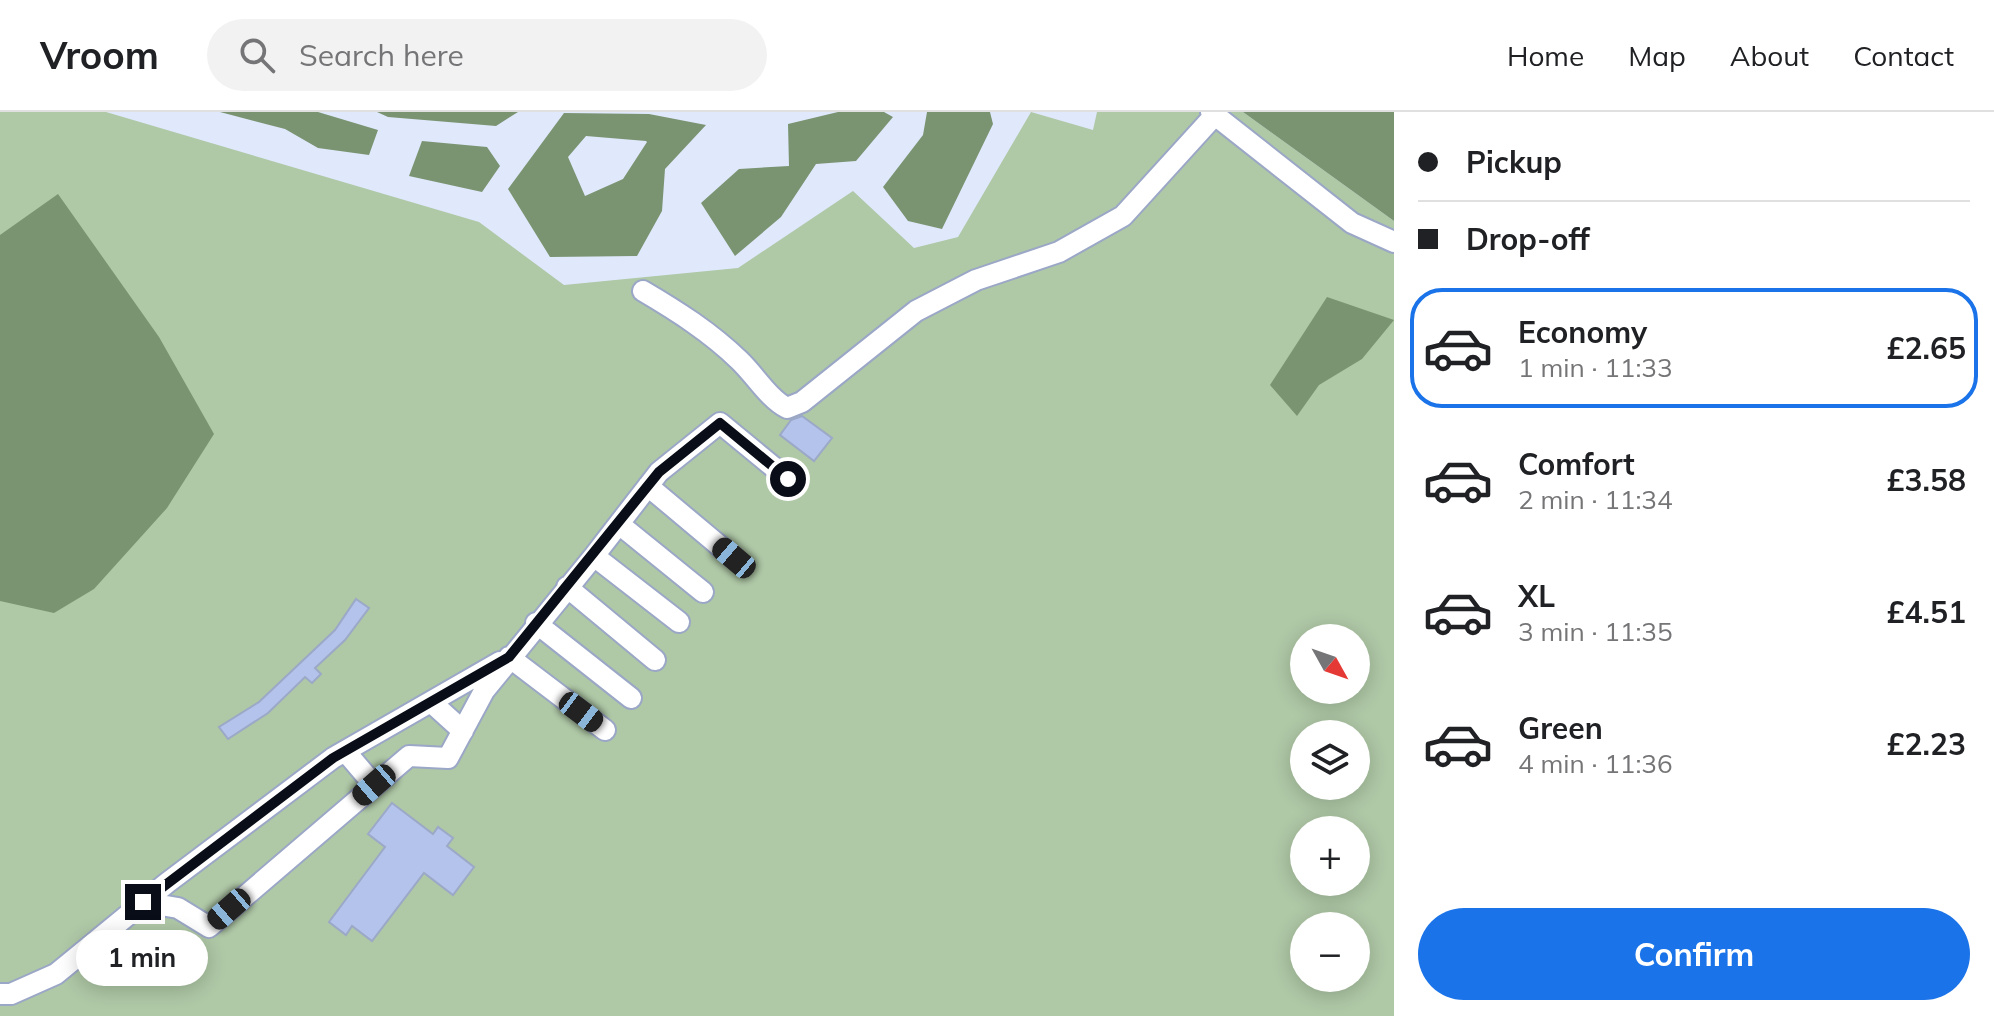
<!DOCTYPE html>
<meta charset="utf-8">
<style>
body{margin:0;font-family:Mulish,sans-serif;background:#f2f2f2;color:#202124;height:100vh;display:flex;flex-direction:column;font-size:30px;white-space:nowrap}
*{box-sizing:border-box;margin:0}
p{font-size:26px;color:#757577}
.icon{flex:none;width:44px;height:44px;fill:none;stroke:currentColor;stroke-width:2;stroke-linecap:round;stroke-linejoin:round}
.map{position:relative;flex:1;overflow:hidden}
.drawer{display:flex;flex-direction:column;background:#fff;width:600px}
.drawer>*{flex:none}
.top-card{display:grid;align-content:center;height:176px;padding:0 24px;background:#fff}
.needle{width:52px;rotate:130deg}
.controls{position:absolute;left:1290px;top:512px;display:grid;gap:16px}
.controls a{display:grid;place-items:center;width:80px;height:80px;border-radius:50%;background:#fff;box-shadow:0 4px 20px #0003;font-size:40px}
.end{position:absolute;width:36px;height:36px;margin:-18px;border:10px solid #090d18;background:#fff;box-shadow:0 0 0 4px #fff}
.from{border-radius:50%}
.bubble{position:absolute;height:56px;border-radius:28px;background:#fff;box-shadow:0 4px 20px #0003;font-size:26px;font-weight:700;line-height:56px;text-align:center}
.car{position:absolute;width:24px;height:48px;margin:-24px -12px;border-radius:10px;box-shadow:0 0 6px 2px #0007;background:linear-gradient(#222 24%,#8ab4d8 0 40%,#222 0 76%,#8ab4d8 0 86%,#222 0)}
.top-card b{display:flex;align-items:center;gap:28px;height:76px;font-size:30px}
.top-card b+b{border-top:2px solid #e0e0e0}
.top-card i{width:20px;height:20px;background:#202124}
ul{padding:0;list-style:none}
li{display:flex;align-items:center;gap:24px;height:120px;margin:0 16px 12px;padding:0 8px;border:4px solid transparent;border-radius:32px}
li div{flex:1}
li b{display:block;font-size:30px}
li em{font-style:normal;font-weight:700}
li.selected{border-color:#1a73e8}
li>.icon{width:72px;height:72px;stroke-width:1.5}
.cta{display:flex;gap:16px;margin-top:auto;padding:16px 24px}
.cta a{flex:1;height:92px;border-radius:48px;background:#1a73e8;color:#fff;font-size:32px;font-weight:700;line-height:92px;text-align:center}
header{display:flex;align-items:center;gap:48px;box-sizing:border-box;height:112px;padding:0 40px;background:#fff;border-bottom:2px solid #e0e0e0}
header strong{font-size:38px}
nav{display:flex;gap:44px;margin-inline-start:auto;font-size:28px}
.search{width:560px;height:72px;background:#f2f2f2;display:flex;align-items:center;gap:20px;box-sizing:border-box;padding:0 28px;border-radius:44px;color:#757577;font-size:30px}
main{display:flex;flex:1;min-height:0}
.map>svg:first-child{display:block}
</style>
<header>
<strong>Vroom</strong>
<div class="search"><svg class="icon" aria-label="search" viewBox="0 0 24 24"><circle cx="10" cy="10" r="6"/><path d="M15 15l6 6"/></svg>Search here</div>
<nav><a>Home</a><a>Map</a><a>About</a><a>Contact</a></nav>
</header>
<main>
<div class="map">
<svg width="1394" height="904" viewBox="0 0 1394 904">
<rect width="100%" height="100%" fill="#e0e8fc"/>
<!-- green -->
<path fill="#afc8a6" fill-rule="evenodd" d="M 0,0 L 106,0 L 479,110 L 564,173 L 738,156 L 853,79 L 914,136 L 958,125 L 1031,0 L 1093,18 L 1097,0 L 1243,0 L 1394,109 L 1394,904 L 0,904 ZM 1304,526 L 1356,526 L 1356,578 L 1304,578 ZM 1304,622 L 1356,622 L 1356,674 L 1304,674 ZM 1304,718 L 1356,718 L 1356,770 L 1304,770 ZM 1304,814 L 1356,814 L 1356,866 L 1304,866 Z"/>
<!-- water -->
<path fill="#7a9471" fill-rule="evenodd" d="M 220,0 L 318,0 L 378,18 L 369,43 L 318,36 L 285,17 Z
M 377,0 L 518,0 L 496,14 L 388,5 Z
M 838,0 L 884,0 L 893,5 L 856,49 L 816,52 L 781,105 L 735,144 L 701,91 L 739,57 L 789,54 L 788,12 Z
M 927,0 L 990,0 L 993,12 L 942,117 L 908,109 L 883,75 L 923,23 Z
M 1243,0 L 1394,0 L 1394,109 Z
M 564,1 L 649,2 L 706,13 L 665,57 L 662,99 L 637,144 L 550,145 L 508,77 ZM 586,24 L 646,29 L 647,30 L 623,67 L 585,84 L 568,45 Z
M 422,29 L 487,35 L 500,54 L 482,80 L 409,64 Z
M 58,82 L 159,225 L 214,322 L 167,396 L 94,477 L 54,501 L 0,489 L 0,123 Z
M 1327,185 L 1394,208 L 1362,247 L 1319,273 L 1297,304 L 1270,273 Z"/>
<!-- building -->
<path fill="#b3c3eb" stroke="#9ca8c7" stroke-width="2" d="M 802,304 L 832,326 L 814,349 L 780,323 L 791,308 Z
M 356,487 L 369,496 L 345,528 L 315,556 L 321,562 L 312,571 L 305,565 L 268,601 L 228,627 L 219,615 L 259,590 L 335,518 Z
M 392,691 L 433,722 L 438,715 L 453,726 L 447,734 L 474,755 L 453,783 L 424,761 L 372,829 L 352,814 L 346,823 L 329,810 L 385,735 L 368,722 Z"/>
<g fill="none" stroke-linecap="round" stroke-linejoin="round">
<defs>
<path id="minor" d="M 1211,0 L 1352,111 L 1394,130
M 643,179 C 677,199 710,220 739,248 C 755,263 768,286 787,296 L 802,290 L 916,199 L 976,168 L 1059,140 L 1123,104 L 1214,4
M 648,374 L 734,446
M 619,412 L 703,480
M 594,444 L 659,360 L 720,311 L 788,367
M 567,475 L 655,548
M 536,511 L 631,586
M 509,545 L 605,618
M 431,590 L 463,619
M 345,639 L 374,673
M 143,790 L 178,796 L 209,815 L 409,644 L 448,646 L 484,579 L 594,444 L 679,510
M 0,882 L 11,882 L 56,862 L 167,771 L 333,646 L 500,550"/>
</defs>
<!-- minor casing -->
<use href="#minor" stroke="#9ba7c6" stroke-width="24"/>
<!-- minor -->
<use href="#minor" stroke="#fff" stroke-width="20"/>
</g>
<g fill="none" stroke-linecap="round" stroke-linejoin="round">
<!-- route -->
<path stroke="#090d18" stroke-width="10" d="M 143,790 L 333,646 L 509,545 L 659,360 L 720,311 L 788,367"/>
</g>
</svg>
<div class="controls">
<a><svg class="needle" viewBox="-14 -14 28 28"><path d="M0-13l5 13h-10z" fill="#e53935"/><path d="M0 13l5-13h-10z" fill="#757577"/></svg></a>
<a><svg class="icon" aria-label="layers" viewBox="0 0 24 24"><path d="M12 4l9 5-9 5-9-5zM3 14l9 5 9-5"/></svg></a>
<a>+</a>
<a>−</a>
</div>
<i class="end from" style="left:788px;top:367px"></i>
<i class="end" style="left:143px;top:790px"></i>
<div class="bubble" style="left:76px;top:818px;width:132px">1 min</div>
<i class="car" style="left:734px;top:446px;rotate:310deg"></i>
<i class="car" style="left:581px;top:600px;rotate:127deg"></i>
<i class="car" style="left:374px;top:673px;rotate:229deg"></i>
<i class="car" style="left:229px;top:797px;rotate:229deg"></i>
</div>
<section class="drawer">
<div class="top-card">
<b><i class="from"></i>Pickup</b>
<b><i></i>Drop-off</b>
</div>
<ul>
<li class="selected"><svg class="icon" aria-label="car" viewBox="0 0 24 24"><path d="M5 17H2v-5l4-1 3-4h7l3 4 3 1v5h-3M9 17h6M6 11h13"/><circle cx="7" cy="17" r="2"/><circle cx="17" cy="17" r="2"/></svg><div><b>Economy</b><p>1 min · 11:33</p></div><em>£2.65</em></li>
<li><svg class="icon" aria-label="car" viewBox="0 0 24 24"><path d="M5 17H2v-5l4-1 3-4h7l3 4 3 1v5h-3M9 17h6M6 11h13"/><circle cx="7" cy="17" r="2"/><circle cx="17" cy="17" r="2"/></svg><div><b>Comfort</b><p>2 min · 11:34</p></div><em>£3.58</em></li>
<li><svg class="icon" aria-label="car" viewBox="0 0 24 24"><path d="M5 17H2v-5l4-1 3-4h7l3 4 3 1v5h-3M9 17h6M6 11h13"/><circle cx="7" cy="17" r="2"/><circle cx="17" cy="17" r="2"/></svg><div><b>XL</b><p>3 min · 11:35</p></div><em>£4.51</em></li>
<li><svg class="icon" aria-label="car" viewBox="0 0 24 24"><path d="M5 17H2v-5l4-1 3-4h7l3 4 3 1v5h-3M9 17h6M6 11h13"/><circle cx="7" cy="17" r="2"/><circle cx="17" cy="17" r="2"/></svg><div><b>Green</b><p>4 min · 11:36</p></div><em>£2.23</em></li>
</ul>
<div class="cta"><a>Confirm</a></div>
</section>
</main>
